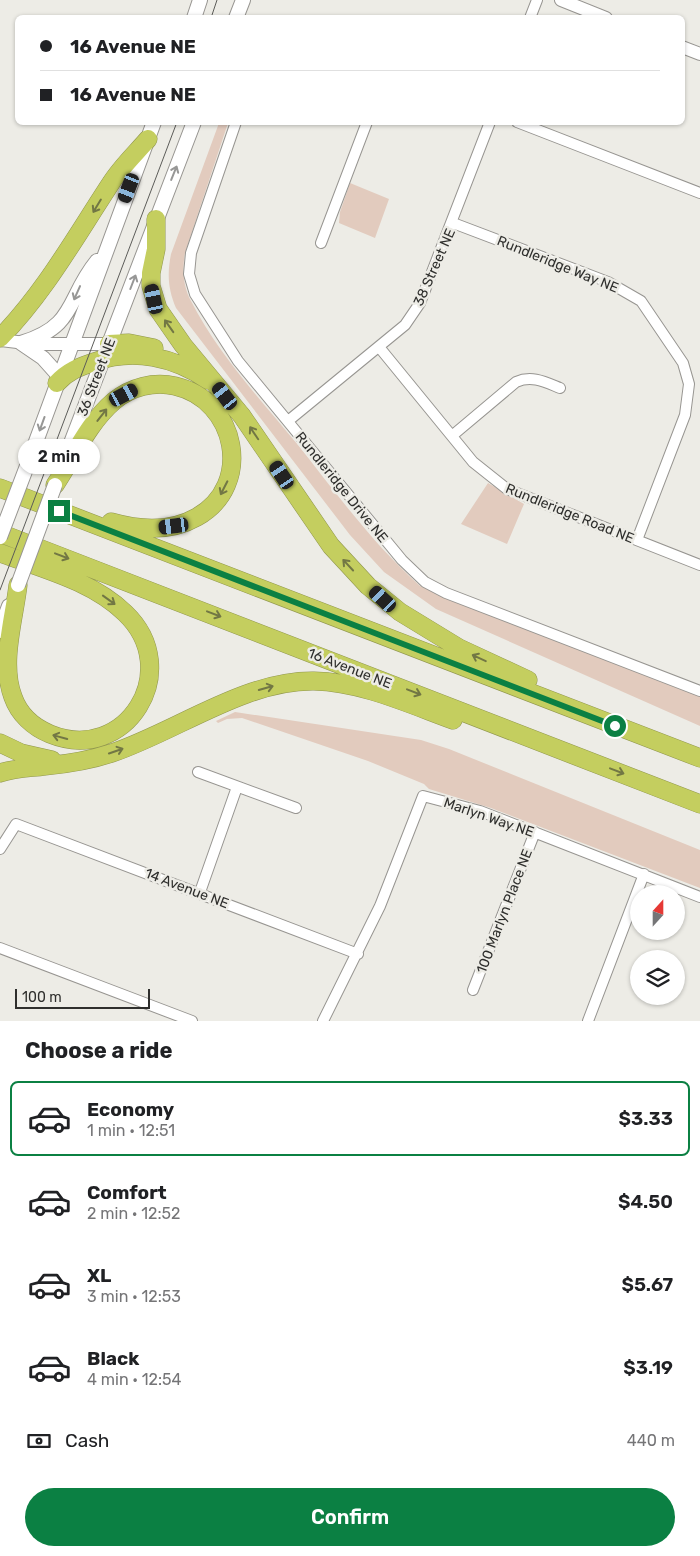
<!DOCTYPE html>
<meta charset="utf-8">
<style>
body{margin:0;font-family:Rubik,sans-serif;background:#f6f6f6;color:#202124;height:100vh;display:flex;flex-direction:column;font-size:19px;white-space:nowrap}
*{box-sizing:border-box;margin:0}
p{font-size:16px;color:#757577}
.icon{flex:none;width:28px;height:28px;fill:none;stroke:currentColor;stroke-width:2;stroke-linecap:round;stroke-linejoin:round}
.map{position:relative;height:1021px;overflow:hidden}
.sheet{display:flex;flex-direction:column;background:#fff;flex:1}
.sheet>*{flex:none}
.banner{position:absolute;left:15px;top:15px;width:670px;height:110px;border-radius:8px;box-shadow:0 1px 4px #0004;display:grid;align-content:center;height:110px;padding:0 25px;background:#fff}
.needle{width:32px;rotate:21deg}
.controls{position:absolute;left:630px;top:885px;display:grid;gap:10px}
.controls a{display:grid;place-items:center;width:55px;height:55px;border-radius:50%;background:#fff;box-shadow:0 1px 4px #0004;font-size:25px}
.scale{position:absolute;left:15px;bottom:12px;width:135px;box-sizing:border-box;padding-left:5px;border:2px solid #2f2f2d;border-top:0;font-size:14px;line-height:18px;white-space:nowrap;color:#2f2f2d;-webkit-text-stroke:4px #edece6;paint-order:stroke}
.end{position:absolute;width:22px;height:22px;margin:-11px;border:6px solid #0b8043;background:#fff;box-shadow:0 0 0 2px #fff}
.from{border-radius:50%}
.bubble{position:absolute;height:35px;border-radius:18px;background:#fff;box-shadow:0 1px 4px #0004;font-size:16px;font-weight:600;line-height:35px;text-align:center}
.car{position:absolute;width:15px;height:30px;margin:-15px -8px;border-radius:6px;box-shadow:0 0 4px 1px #0007;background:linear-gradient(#222 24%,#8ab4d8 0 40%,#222 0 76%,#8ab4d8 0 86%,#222 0)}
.banner b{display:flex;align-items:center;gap:18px;height:48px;font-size:19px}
.banner b+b{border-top:1px solid #e0e0e0}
.banner i{width:12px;height:12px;background:#202124}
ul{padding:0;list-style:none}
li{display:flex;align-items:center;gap:15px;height:75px;margin:0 10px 8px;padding:0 15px;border:2px solid transparent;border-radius:8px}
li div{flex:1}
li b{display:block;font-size:19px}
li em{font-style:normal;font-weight:600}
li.selected{border-color:#0b8043}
li>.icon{width:45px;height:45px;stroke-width:1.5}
h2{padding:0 25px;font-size:22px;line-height:60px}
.pay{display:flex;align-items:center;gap:12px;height:55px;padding:0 25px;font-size:19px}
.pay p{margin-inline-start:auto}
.action{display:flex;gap:10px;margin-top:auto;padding:10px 25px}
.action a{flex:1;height:58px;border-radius:30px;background:#0b8043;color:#fff;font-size:20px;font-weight:600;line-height:58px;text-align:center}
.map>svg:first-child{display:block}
</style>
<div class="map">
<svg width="700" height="1021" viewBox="0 0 700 1021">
<rect width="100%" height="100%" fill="#edece6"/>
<!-- green -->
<path fill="#e2cbbe" d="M 219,123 L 228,123 L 185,253 C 182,269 183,286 191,301 C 218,354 260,399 298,445 C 336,493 374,545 420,586 L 700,695 L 700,726 L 436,609 L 384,572 L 350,535 L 176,308 C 168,289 167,274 171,254 Z
M 350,183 L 389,199 L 375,238 L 339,223 L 340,212 Z
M 488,483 L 524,504 L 507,544 L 461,524 Z
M 235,712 L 421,740 L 449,749 L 700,850 L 700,888 L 491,808 L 429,789 L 424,784 L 368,761 L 242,718 L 227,719 L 218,723 L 216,721 Z"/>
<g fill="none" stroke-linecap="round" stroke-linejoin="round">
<defs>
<path id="minor" d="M 530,18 L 537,0
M 236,122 L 191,253 L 189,274 L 195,294 L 238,361 L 402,560 L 425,582 L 446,593 L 700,691
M 517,122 L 700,193
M 453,223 L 608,282 L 641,301 L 683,363 L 689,384 L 685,415 L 637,540
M 321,243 L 367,122
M 379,347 L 473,462 L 507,489 L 700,565
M 288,421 L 405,325 L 420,303 L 490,122
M 453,435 L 516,382 C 532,375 545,382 560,388
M 198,772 L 296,808
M 0,849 L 16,824 L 358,954
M 200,892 L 237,787
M 0,948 L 192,1021
M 473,990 L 535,832
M 323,1021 L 380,906 L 423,796 L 480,811 L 700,897
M 588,1021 L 644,874"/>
<path id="tertiary" d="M 561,0 L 606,18
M 682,47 L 700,54
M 0,340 L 34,344 L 109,344"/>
<path id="secondary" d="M 194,18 L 200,0
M 236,18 L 243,0
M 21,343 C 77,326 66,299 97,261
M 21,343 L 43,358 L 60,377
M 66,456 L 194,122
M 27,466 L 154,122
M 0,631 L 9,606"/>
<path id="motorway" d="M 156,219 L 156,249 L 151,273 L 151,286 L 158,309 L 183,345 L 242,416 L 331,546 L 368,586 L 400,612 L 459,648 L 528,680
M 0,338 C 45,292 76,236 111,183 C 121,167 136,153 148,139
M 109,344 L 129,343 L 154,348
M 57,383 C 68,371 79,367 94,362 C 134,348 174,357 208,380
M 55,485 C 73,458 89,422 114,401 C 131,387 154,381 175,386 C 237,400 254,485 197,517 C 171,532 139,530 111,522
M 0,488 L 700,758
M 0,533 L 700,804
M 0,553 C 43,569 92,581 125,613 C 185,670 126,765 50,734 C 33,727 19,714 13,697 C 0,663 14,620 18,585
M 0,743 L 21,753 L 52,760
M 0,773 C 15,768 30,768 45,766 C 67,764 91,760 112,753 C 177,731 245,680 314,681 C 361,682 409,704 453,720"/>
</defs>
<!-- minor casing -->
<use href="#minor" stroke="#979591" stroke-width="12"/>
<!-- tertiary casing -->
<use href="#tertiary" stroke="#979591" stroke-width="14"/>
<!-- secondary casing -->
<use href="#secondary" stroke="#979591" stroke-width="16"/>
<!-- motorway casing -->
<use href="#motorway" stroke="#90964e" stroke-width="19"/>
<!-- minor -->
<use href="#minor" stroke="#fff" stroke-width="10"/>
<!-- tertiary -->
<use href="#tertiary" stroke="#fff" stroke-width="12"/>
<!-- secondary -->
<use href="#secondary" stroke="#fff" stroke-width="14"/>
<!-- motorway -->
<use href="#motorway" stroke="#c4ce5f" stroke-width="18"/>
<!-- tram -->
<path stroke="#5c5c59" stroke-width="1" d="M 211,18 L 217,0
M 0,590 L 177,122"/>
<defs>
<path id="secondary-bridge" d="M 0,537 L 27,466
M 18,585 L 55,485"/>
</defs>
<!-- secondary-bridge casing -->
<use href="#secondary-bridge" stroke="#979591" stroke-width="16" stroke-linecap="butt"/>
<!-- secondary-bridge -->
<use href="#secondary-bridge" stroke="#fff" stroke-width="14"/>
</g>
<!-- one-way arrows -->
<defs><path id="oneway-shaft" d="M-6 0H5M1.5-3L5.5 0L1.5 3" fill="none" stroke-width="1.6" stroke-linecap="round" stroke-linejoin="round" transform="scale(1.25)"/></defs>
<g stroke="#979796">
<use href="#oneway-shaft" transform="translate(174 173) rotate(-68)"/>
<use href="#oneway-shaft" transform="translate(133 282) rotate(-69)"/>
<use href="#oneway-shaft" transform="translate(77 293) rotate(114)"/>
<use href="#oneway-shaft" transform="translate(42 424) rotate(110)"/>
</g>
<g stroke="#727744">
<use href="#oneway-shaft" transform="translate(97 206) rotate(121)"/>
<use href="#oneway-shaft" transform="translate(169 326) rotate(-125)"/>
<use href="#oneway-shaft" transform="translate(102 415) rotate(-52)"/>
<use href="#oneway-shaft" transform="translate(254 433) rotate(-124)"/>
<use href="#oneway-shaft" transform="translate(224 488) rotate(117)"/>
<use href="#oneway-shaft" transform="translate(62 556) rotate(21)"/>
<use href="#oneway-shaft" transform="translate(348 565) rotate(-133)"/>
<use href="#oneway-shaft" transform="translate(109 600) rotate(36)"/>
<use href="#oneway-shaft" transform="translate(214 614) rotate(21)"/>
<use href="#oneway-shaft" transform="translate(479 658) rotate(-155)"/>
<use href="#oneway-shaft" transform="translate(266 688) rotate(-16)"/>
<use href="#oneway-shaft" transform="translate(414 692) rotate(21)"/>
<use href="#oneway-shaft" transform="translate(60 737) rotate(-165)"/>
<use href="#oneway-shaft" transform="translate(116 751) rotate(-19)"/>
<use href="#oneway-shaft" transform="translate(617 771) rotate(21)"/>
</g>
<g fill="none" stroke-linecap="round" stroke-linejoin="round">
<!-- route -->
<path stroke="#0b8043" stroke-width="6" d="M 59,511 L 615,726"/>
</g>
<g text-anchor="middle" stroke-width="5" stroke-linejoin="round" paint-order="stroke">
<!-- street labels -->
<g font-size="14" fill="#2f2f2d" stroke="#edece6">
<text transform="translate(558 264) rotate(22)" y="5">Rundleridge Way NE</text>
<text transform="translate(434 267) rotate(-66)" y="5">38 Street NE</text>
<text transform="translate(96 377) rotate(-69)" y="5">36 Street NE</text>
<text transform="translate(342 487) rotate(51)" y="5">Rundleridge Drive NE</text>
<text transform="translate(570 513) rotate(22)" y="5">Rundleridge Road NE</text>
<text transform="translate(350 668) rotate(21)" y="5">16 Avenue NE</text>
<text transform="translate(489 817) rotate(19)" y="5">Marlyn Way NE</text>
<text transform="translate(187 888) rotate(21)" y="5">14 Avenue NE</text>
<text transform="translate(504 911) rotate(-69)" y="5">100 Marlyn Place NE</text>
</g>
</g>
</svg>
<div class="controls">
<a><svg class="needle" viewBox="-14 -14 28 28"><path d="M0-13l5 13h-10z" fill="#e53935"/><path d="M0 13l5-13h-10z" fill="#757577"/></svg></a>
<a><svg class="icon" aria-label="layers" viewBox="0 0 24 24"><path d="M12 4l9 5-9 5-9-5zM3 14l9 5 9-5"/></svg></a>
</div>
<div class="scale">100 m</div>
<i class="end from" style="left:615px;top:726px"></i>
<i class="end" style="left:59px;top:511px"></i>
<div class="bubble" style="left:18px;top:439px;width:82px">2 min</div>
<i class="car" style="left:129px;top:188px;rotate:201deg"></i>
<i class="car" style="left:154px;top:299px;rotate:348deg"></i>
<i class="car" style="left:124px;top:395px;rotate:62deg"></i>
<i class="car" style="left:225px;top:396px;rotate:323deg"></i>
<i class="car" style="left:282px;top:475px;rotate:326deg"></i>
<i class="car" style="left:174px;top:526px;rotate:263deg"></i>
<i class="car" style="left:383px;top:599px;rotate:313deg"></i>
<div class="banner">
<b><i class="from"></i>16 Avenue NE</b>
<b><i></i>16 Avenue NE</b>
</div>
</div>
<section class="sheet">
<h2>Choose a ride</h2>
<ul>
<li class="selected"><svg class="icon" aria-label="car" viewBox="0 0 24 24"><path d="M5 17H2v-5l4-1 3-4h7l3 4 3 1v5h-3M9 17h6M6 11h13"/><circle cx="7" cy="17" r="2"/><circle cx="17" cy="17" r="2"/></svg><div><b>Economy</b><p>1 min · 12:51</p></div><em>$3.33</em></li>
<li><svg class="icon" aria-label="car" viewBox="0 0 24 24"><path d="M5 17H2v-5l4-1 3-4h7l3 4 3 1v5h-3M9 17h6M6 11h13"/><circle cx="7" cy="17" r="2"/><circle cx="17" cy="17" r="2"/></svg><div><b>Comfort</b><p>2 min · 12:52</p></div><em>$4.50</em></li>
<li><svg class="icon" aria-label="car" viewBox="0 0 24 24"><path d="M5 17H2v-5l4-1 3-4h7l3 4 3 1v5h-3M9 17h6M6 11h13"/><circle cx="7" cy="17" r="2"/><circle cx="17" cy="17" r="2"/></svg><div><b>XL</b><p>3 min · 12:53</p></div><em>$5.67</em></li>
<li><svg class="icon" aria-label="car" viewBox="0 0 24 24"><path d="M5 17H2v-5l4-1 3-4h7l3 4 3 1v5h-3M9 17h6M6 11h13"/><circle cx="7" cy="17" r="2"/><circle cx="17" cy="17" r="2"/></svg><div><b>Black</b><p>4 min · 12:54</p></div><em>$3.19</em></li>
</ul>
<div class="pay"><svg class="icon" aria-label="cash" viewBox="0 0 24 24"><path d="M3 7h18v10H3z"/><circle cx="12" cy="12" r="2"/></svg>Cash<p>440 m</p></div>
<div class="action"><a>Confirm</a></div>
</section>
